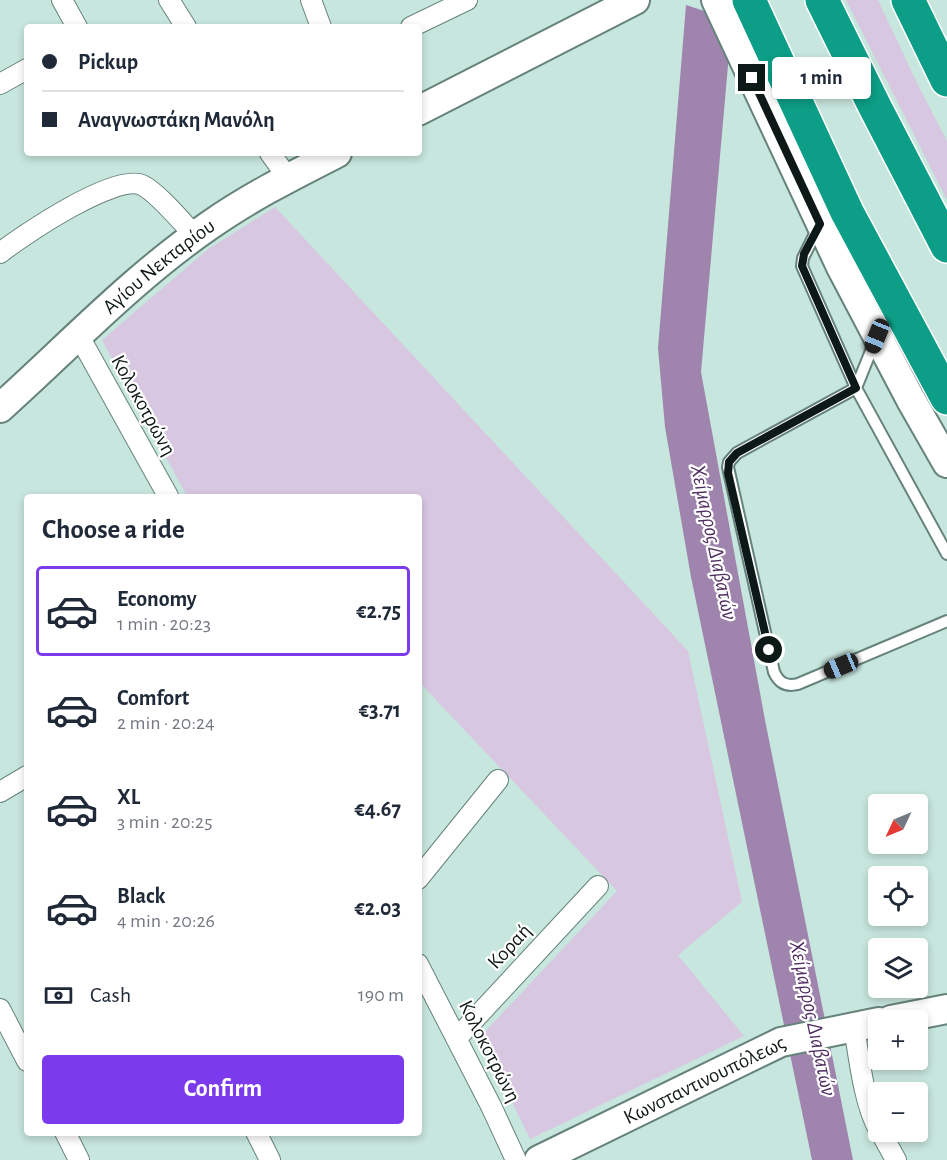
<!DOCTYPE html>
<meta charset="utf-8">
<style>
body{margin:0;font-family:"Alegreya Sans",sans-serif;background:#f2f2f3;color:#1f2937;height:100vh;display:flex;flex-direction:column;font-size:22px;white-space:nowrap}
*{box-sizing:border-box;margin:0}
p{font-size:20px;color:#747a83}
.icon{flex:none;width:33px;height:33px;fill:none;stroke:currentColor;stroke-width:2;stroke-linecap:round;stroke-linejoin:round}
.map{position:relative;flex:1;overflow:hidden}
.sheet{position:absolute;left:24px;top:494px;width:398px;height:642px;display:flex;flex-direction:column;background:#fff;border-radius:6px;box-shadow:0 3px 9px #0003}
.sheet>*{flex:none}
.top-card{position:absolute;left:24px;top:24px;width:398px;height:132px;border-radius:6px;box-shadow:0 3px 9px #0003;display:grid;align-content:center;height:132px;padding:0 18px;background:#fff}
.needle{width:39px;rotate:226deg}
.buttons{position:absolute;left:868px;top:794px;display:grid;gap:12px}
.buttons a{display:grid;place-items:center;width:60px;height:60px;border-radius:6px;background:#fff;box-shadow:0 3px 9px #0003;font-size:30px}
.end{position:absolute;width:27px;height:27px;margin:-14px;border:8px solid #0d1916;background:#fff;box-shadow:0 0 0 3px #fff}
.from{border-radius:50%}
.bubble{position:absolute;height:42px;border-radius:6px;background:#fff;box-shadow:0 3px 9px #0003;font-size:20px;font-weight:600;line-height:42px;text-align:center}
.car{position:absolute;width:18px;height:36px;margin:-18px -9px;border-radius:8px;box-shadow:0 0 4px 2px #0007;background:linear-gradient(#222 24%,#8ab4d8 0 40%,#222 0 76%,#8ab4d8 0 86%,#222 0)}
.top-card b{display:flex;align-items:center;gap:21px;height:57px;font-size:22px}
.top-card b+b{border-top:2px solid #e0e1e3}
.top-card i{width:15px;height:15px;background:#1f2937}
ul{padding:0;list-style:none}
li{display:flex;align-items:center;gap:18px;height:90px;margin:0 12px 9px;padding:0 6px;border:3px solid transparent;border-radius:6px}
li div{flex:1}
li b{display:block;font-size:22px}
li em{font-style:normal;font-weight:600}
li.active{border-color:#7c3aed}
li>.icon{width:54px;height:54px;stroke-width:1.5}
h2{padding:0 18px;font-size:27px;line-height:72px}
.pay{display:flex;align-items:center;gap:15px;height:66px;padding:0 18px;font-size:22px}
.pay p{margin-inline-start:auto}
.action{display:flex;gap:12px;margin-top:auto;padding:12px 18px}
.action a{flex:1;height:69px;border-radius:6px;background:#7c3aed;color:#fff;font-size:24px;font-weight:600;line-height:69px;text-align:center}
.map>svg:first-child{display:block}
</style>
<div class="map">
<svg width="947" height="1160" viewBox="0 0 947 1160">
<rect width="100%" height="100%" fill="#c7e6dd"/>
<!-- green -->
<path fill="#d8c7e1" d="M 846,0 L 878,0 L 919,87 L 947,141 L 947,200 Z
M 275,207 L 688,651 L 742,902 L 678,955 L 744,1036 L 530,1139 L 480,1037 L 617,891 L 419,682 L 418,496 L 187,496 L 102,340 L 207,250 Z"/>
<!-- water -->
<path fill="#9f85ad" d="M 686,5 L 732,20 L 701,372 L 765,720 L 853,1160 L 812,1160 L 691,577 L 665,427 L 658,348 Z"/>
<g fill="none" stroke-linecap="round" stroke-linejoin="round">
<defs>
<path id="lane" d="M 818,228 L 803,258 L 802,266 L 856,388 L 737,453 L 729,462 L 728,467 L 774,672 C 779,683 786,687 798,684 L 947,621
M 875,341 L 856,388 L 947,554"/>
<path id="street" d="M 62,0 L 77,27
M 169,0 L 186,27
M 311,0 L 321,27
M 411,27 L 467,0
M 0,84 L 27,69
M 270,153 L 288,178
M 0,253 C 23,235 115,173 142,185 C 157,192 183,223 195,236
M 79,336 L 168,496
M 0,792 L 27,776
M 418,879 L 498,780
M 418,964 L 491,1106 L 516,1160
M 0,1009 L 27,1061
M 854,1027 C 859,1057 864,1104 879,1130
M 457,1038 L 598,886
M 880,1131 L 896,1160
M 65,1132 L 79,1160
M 256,1132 L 270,1160"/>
<g id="secondary">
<path d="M 716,0 L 841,267 L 911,400 L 947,463"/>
<path d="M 418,111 L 635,0"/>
<path id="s1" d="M 0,408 C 69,346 134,277 210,225 C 250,197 294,175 337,153"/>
<path d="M 891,1020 L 947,1009"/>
<path id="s2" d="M 539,1160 L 781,1042 L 879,1022"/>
</g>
<path id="highway" d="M 749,0 L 847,212 L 947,398
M 822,0 L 875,107 L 947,246
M 908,0 L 947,80"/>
</defs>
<!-- lane casing -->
<use href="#lane" stroke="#66837b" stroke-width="14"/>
<!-- street casing -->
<use href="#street" stroke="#66837b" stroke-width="22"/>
<!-- secondary casing -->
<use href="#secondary" stroke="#66837b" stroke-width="32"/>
<!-- highway casing -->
<use href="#highway" stroke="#fff" stroke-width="36"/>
<!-- lane -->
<use href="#lane" stroke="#fff" stroke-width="10"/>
<!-- street -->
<use href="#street" stroke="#fff" stroke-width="20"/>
<!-- secondary -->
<use href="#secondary" stroke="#fff" stroke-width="28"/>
<!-- highway -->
<use href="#highway" stroke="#0c9e86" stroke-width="33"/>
</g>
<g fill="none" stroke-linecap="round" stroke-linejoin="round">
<!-- route -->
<path stroke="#0d1916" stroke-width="8" d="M 752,78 L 820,224 L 804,254 L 802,266 L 856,388 L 737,453 L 729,462 L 728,473 L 769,650"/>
</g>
<g text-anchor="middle" stroke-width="4.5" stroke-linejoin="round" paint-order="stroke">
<!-- street labels -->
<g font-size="21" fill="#0d1916" stroke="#fff">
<text dy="7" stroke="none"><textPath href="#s1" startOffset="213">Αγίου Νεκταρίου</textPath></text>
<text transform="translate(144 405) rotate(61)" y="7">Κολοκοτρώνη</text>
<text transform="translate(509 946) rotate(-47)" y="7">Κοραή</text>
<text transform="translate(490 1051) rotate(63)" y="7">Κολοκοτρώνη</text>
<text dy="7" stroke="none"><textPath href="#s2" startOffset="184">Κωνσταντινουπόλεως</textPath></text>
</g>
<!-- water labels -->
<g font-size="22" font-style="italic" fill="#502d61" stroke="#fff">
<text transform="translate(715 542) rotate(78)" y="8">Χείμαρρος Διαβατών</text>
<text transform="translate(814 1018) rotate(78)" y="8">Χείμαρρος Διαβατών</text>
</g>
</g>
</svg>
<div class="buttons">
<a><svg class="needle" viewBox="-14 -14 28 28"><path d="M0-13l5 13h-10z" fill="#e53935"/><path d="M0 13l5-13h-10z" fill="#747a83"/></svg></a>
<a><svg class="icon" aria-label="locate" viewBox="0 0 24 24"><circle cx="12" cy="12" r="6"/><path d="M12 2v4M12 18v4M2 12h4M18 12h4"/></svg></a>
<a><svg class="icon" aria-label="layers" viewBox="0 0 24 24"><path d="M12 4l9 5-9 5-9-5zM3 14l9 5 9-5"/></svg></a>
<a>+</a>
<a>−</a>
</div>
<i class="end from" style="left:769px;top:650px"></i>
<i class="end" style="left:752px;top:78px"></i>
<div class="bubble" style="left:772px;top:57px;width:99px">1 min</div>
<i class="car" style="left:877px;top:336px;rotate:202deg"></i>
<i class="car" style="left:841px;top:666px;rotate:247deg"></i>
<div class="top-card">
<b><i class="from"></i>Pickup</b>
<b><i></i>Αναγνωστάκη Μανόλη</b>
</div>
<section class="sheet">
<h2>Choose a ride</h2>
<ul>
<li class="active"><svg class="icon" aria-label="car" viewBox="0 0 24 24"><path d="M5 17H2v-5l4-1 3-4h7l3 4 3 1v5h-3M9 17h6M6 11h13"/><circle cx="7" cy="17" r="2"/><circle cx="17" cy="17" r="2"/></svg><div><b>Economy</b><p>1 min · 20:23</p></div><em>€2.75</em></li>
<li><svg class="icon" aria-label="car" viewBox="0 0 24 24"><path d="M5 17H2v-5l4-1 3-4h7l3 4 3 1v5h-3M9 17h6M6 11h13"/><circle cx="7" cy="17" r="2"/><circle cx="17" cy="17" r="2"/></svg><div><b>Comfort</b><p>2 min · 20:24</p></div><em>€3.71</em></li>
<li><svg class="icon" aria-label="car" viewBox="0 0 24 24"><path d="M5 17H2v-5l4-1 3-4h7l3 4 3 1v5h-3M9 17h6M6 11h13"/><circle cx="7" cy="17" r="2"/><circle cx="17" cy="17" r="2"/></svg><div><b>XL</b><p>3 min · 20:25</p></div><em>€4.67</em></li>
<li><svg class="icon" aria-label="car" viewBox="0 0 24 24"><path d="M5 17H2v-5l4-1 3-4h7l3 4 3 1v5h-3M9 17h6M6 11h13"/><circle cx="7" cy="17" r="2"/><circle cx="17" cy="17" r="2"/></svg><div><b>Black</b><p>4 min · 20:26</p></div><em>€2.03</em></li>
</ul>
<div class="pay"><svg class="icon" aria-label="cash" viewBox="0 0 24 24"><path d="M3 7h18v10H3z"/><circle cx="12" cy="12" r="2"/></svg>Cash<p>190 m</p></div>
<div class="action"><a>Confirm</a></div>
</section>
</div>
